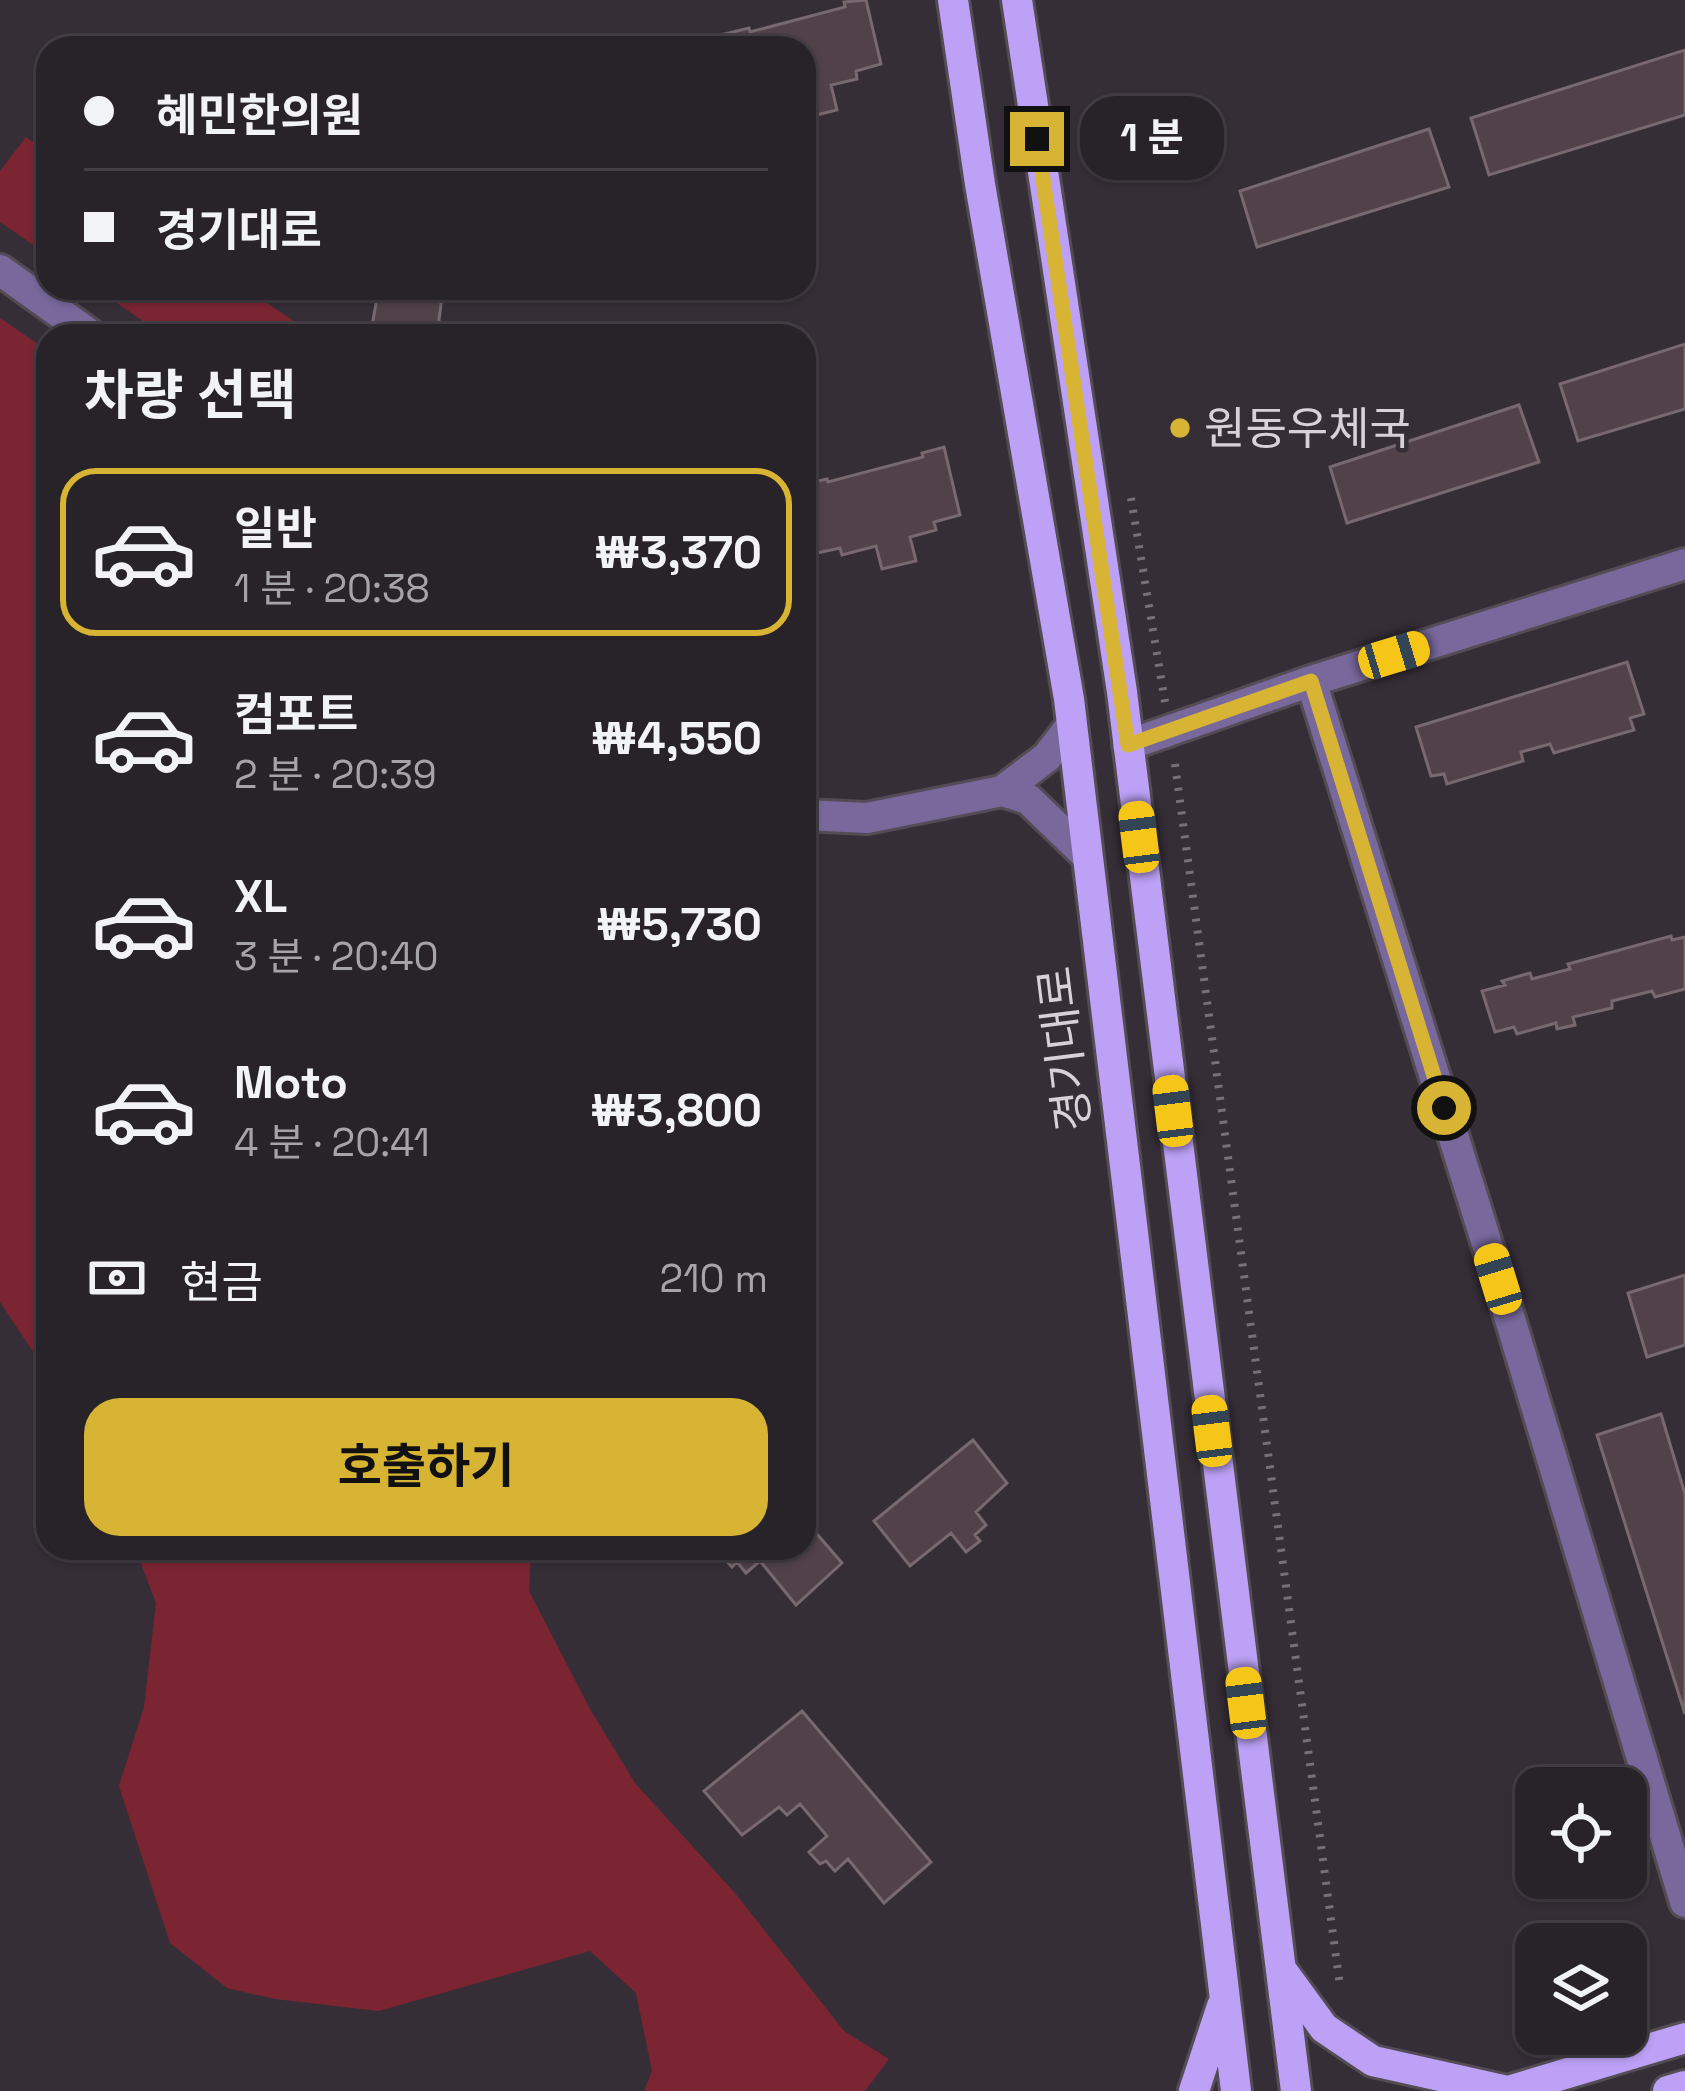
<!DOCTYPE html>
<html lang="ko">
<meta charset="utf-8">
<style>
body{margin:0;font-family:"Space Grotesk","Noto Sans KR",sans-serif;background:#302a31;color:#f1f3f6;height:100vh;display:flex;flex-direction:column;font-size:45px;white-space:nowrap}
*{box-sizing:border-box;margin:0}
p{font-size:39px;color:#a5a4a8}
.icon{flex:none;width:66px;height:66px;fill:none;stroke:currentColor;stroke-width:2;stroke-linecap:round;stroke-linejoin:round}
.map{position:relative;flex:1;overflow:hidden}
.details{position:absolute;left:36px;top:324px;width:780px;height:1236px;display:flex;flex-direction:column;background:#282229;border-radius:36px;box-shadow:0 3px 9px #0004,0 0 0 3px #443f46}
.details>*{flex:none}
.hud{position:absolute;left:36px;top:36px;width:780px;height:264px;border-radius:36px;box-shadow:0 3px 9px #0004,0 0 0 3px #443f46;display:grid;align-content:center;height:264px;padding:0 48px;background:#282229}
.tools{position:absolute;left:1515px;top:1767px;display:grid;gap:24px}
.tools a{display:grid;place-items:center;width:132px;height:132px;border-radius:24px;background:#282229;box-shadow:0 3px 9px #0004,0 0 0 3px #443f46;font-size:60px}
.end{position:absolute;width:54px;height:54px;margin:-27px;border:15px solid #d7b434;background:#111;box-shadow:0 0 0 6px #111}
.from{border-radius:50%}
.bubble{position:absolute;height:84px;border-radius:36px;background:#282229;box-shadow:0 3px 9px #0004,0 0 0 3px #443f46;font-size:39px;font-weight:700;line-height:84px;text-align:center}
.car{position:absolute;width:36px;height:72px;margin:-36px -18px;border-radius:15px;box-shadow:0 0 9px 3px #0007;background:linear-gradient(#f5c518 24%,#345 0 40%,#f5c518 0 76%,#345 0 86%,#f5c518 0)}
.hud b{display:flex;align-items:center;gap:42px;height:114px;font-size:45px}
.hud b+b{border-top:3px solid #443f46}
.hud i{width:30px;height:30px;background:#f1f3f6}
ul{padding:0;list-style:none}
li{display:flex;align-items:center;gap:36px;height:168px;margin:0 24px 18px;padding:0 24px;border:6px solid transparent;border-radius:36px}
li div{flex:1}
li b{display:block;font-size:45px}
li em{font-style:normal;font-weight:700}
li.selected{border-color:#d7b434}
li>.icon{width:108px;height:108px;stroke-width:1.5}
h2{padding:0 48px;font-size:54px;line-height:144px}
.pay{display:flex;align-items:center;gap:30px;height:132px;padding:0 48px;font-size:45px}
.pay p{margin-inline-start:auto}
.cta{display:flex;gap:24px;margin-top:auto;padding:24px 48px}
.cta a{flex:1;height:138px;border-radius:36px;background:#d7b434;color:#111;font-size:48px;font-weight:700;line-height:138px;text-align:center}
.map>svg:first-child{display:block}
</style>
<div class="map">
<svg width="1685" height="2091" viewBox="0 0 1685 2091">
<rect width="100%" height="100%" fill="#362e37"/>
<!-- green -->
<path fill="#7b2532" d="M 26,137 L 48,153 L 48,255 L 0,222 L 0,171 Z
M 95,288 L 245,288 L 316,336 L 165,336 Z
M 0,318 L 48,351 L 48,1374 L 0,1302 Z
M 135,1548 L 531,1548 L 529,1591 L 590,1709 L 635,1783 L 735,1893 L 844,2031 L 889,2059 L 865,2091 L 644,2091 L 652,2071 L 636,1993 L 590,1951 L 379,2011 L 275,1999 L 227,1988 L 170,1943 L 119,1786 L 144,1707 L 156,1603 Z"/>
<!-- building -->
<path fill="#504248" stroke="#77696f" stroke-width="3" d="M 866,0 L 881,64 L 856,71 L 857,79 L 831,85 L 837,110 L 804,118 L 804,48 L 682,48 L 706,42 L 704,39 L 749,28 L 750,32 L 845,7 L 844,2 Z
M 1685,50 L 1685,115 L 1489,175 L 1471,118 Z
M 1429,129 L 1449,187 L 1257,247 L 1240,191 Z
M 379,288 L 443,288 L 437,336 L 370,336 Z
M 1685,344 L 1685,409 L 1578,441 L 1560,384 Z
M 1519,405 L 1539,462 L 1347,523 L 1330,467 Z
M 944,447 L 960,515 L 934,522 L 936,530 L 910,537 L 916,561 L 882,569 L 876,546 L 842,555 L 840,548 L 804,556 L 804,484 L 827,479 L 828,482 L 923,457 L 922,453 Z
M 1627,662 L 1644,714 L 1630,718 L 1634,730 L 1554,753 L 1550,744 L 1521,752 L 1523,761 L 1447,784 L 1444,774 L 1431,776 L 1416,727 Z
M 1671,936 L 1672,940 L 1685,937 L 1685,989 L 1655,997 L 1652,991 L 1612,1001 L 1612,1008 L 1573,1017 L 1575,1025 L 1557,1029 L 1556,1023 L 1517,1034 L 1514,1027 L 1495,1032 L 1482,991 L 1505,985 L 1502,981 L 1530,973 L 1532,979 L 1570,969 L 1568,964 Z
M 1685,1275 L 1685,1345 L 1647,1357 L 1628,1293 Z
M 1661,1414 L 1685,1494 L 1685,1714 L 1597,1435 Z
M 973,1440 L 1007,1483 L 976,1512 L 986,1525 L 975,1535 L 980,1541 L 966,1552 L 951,1533 L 910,1566 L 874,1521 Z
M 804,1519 L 842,1563 L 796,1605 L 760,1561 L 746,1573 L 737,1562 L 732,1567 L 720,1554 L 727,1548 L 804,1548 Z
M 802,1711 L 931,1862 L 884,1903 L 848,1859 L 835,1871 L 826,1861 L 820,1864 L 809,1852 L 827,1836 L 800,1804 L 787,1815 L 779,1807 L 742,1835 L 704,1791 Z"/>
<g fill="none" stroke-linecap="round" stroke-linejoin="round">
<defs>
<path id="minor" d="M 0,270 L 92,336
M 1311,681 L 1498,1279 L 1685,1902
M 1128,745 L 1311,681 L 1685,564
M 1002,791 L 1028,799 L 1087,856
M 804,815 L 867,818 L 1002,791 L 1047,757 L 1071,726"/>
<path id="major" d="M 953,0 L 980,184 L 1069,699 L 1236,2091
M 1017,0 L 1122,692 L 1296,2091
M 1281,1969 L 1324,2028 L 1373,2061 L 1507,2091
M 1194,2091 L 1222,2006
M 1508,2091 L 1685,2038
M 1668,2091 L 1685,2086"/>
</defs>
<!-- minor casing -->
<use href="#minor" stroke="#534c54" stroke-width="36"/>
<!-- major casing -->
<use href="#major" stroke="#534c54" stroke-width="36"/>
<!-- path -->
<path stroke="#787078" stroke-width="8" stroke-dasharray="3 9" stroke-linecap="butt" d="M 1131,498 L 1165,702
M 1175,764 L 1340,1986"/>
<!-- minor -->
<use href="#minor" stroke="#78689c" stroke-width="30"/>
<!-- major -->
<use href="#major" stroke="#bca1f6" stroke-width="30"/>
</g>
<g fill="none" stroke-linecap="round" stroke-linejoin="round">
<!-- route -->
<path stroke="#d7b434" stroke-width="15" d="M 1037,139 L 1128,745 L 1311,681 L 1444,1108"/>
</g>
<!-- markers -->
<circle fill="#d7b434" stroke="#362e37" stroke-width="4.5" cx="1180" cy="428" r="12"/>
<g text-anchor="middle" stroke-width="9" stroke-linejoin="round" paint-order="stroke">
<!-- poi labels -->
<g font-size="45" fill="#d8d2d8" stroke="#362e37" text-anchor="start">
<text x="1204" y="444">원동우체국</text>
</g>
<!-- street labels -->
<g font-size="45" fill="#d8d2d8" stroke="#362e37">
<text transform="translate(1064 1049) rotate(-97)" y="16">경기대로</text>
</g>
</g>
</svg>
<div class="tools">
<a><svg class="icon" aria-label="locate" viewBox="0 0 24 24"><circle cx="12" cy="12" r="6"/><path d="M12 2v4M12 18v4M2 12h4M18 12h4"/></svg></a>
<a><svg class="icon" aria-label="layers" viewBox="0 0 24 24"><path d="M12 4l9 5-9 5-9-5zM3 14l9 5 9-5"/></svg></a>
</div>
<i class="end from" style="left:1444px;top:1108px"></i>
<i class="end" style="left:1037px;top:139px"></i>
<div class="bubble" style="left:1080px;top:96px;width:144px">1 분</div>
<i class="car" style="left:1394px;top:655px;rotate:73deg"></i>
<i class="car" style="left:1139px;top:837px;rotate:353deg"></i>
<i class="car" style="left:1173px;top:1111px;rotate:353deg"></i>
<i class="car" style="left:1498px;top:1279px;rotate:343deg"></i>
<i class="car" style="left:1212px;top:1431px;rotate:353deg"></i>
<i class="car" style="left:1246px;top:1703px;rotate:353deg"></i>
<div class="hud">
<b><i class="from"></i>혜민한의원</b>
<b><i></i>경기대로</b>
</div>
<section class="details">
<h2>차량 선택</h2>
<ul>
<li class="selected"><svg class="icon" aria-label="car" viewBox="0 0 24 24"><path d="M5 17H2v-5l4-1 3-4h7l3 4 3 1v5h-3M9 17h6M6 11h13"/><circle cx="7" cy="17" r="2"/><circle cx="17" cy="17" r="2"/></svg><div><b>일반</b><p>1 분 · 20:38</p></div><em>₩3,370</em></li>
<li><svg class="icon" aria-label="car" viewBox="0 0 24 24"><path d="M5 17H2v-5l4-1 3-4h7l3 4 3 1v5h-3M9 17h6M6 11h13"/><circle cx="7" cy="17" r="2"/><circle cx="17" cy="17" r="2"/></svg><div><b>컴포트</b><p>2 분 · 20:39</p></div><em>₩4,550</em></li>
<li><svg class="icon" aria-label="car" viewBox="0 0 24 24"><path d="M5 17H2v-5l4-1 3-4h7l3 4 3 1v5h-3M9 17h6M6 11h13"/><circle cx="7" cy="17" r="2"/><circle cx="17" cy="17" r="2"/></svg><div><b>XL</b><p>3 분 · 20:40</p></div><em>₩5,730</em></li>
<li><svg class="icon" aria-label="car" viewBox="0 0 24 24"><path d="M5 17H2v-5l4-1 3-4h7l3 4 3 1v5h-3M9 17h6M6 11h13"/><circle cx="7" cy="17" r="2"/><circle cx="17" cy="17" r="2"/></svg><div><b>Moto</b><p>4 분 · 20:41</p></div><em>₩3,800</em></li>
</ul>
<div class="pay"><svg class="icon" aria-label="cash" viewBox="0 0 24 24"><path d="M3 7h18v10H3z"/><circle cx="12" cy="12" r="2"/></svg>현금<p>210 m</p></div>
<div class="cta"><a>호출하기</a></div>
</section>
</div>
